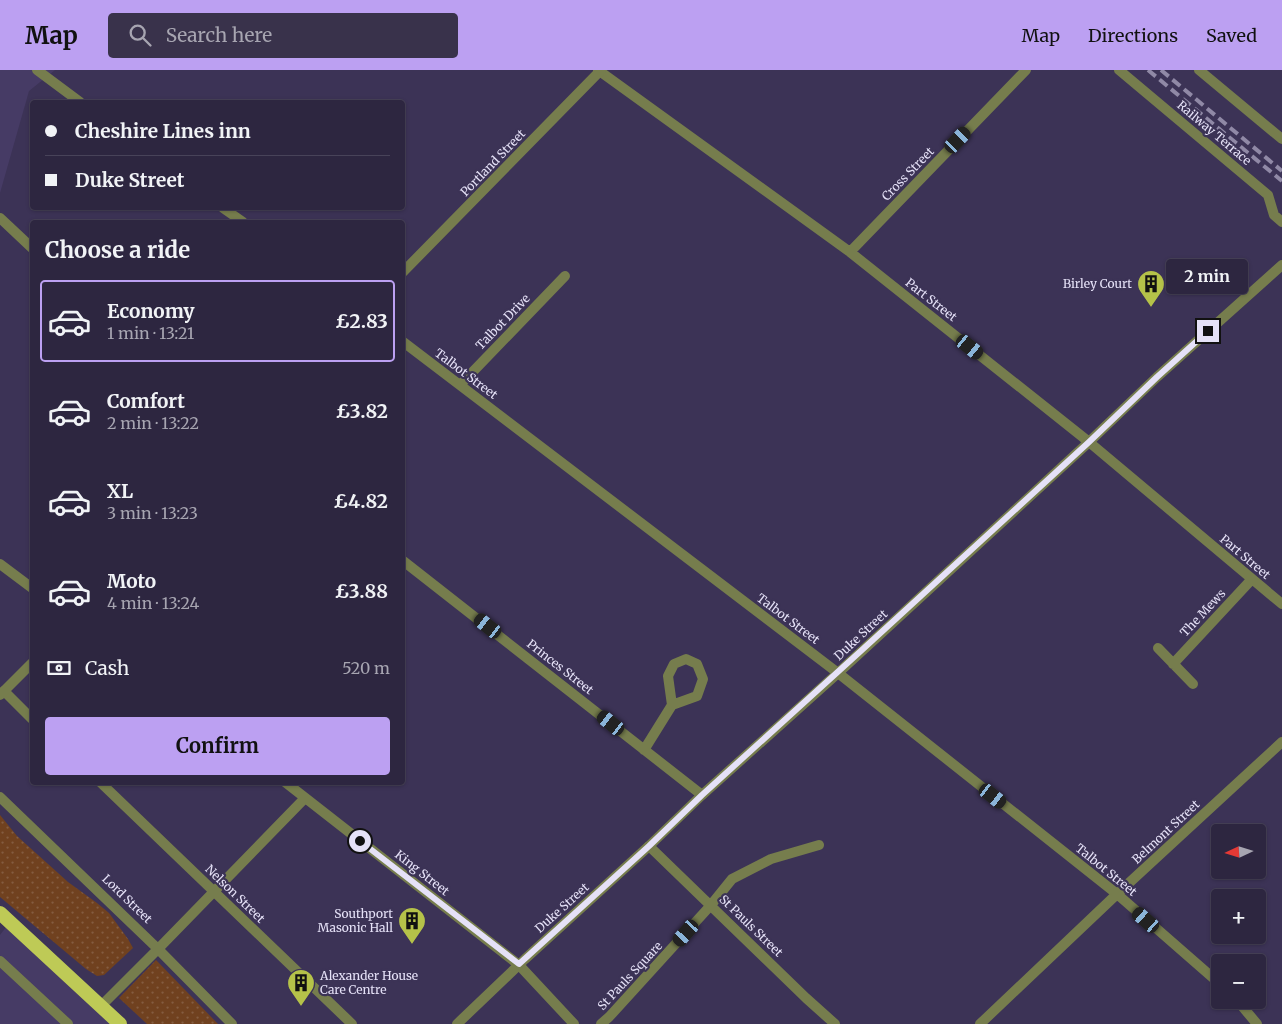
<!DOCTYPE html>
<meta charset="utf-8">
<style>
body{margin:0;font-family:Merriweather,serif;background:#39324b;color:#f1f3f6;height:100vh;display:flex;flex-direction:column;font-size:19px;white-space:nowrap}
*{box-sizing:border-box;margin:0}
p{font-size:16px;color:#a7a5b1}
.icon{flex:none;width:28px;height:28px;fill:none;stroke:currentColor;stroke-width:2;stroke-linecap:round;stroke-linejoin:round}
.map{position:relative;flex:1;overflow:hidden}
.drawer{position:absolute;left:30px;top:150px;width:375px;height:565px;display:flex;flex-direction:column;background:#2d2640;border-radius:5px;box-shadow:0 1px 4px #0004,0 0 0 1px #484359}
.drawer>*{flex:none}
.banner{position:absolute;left:30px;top:30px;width:375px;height:110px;border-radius:5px;box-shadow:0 1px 4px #0004,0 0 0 1px #484359;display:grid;align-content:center;height:110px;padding:0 15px;background:#2d2640}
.needle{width:32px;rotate:266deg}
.fabs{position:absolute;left:1211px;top:754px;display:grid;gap:10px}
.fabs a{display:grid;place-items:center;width:55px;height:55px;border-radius:5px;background:#2d2640;box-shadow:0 1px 4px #0004,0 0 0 1px #484359;font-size:25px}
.end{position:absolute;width:22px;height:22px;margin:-11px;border:6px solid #e5e1f7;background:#111;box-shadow:0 0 0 2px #111}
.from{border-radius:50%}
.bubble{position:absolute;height:35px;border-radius:5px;background:#2d2640;box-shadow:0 1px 4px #0004,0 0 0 1px #484359;font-size:16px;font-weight:700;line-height:35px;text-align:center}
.car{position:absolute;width:15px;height:30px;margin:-15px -8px;border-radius:6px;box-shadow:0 0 4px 1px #0007;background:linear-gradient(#222 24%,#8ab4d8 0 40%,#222 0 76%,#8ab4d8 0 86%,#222 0)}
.banner b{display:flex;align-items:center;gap:18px;height:48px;font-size:19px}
.banner b+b{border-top:1px solid #484359}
.banner i{width:12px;height:12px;background:#f1f3f6}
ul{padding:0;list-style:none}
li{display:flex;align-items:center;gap:15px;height:82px;margin:0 10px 8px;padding:0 5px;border:2px solid transparent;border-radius:5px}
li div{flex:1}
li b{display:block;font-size:19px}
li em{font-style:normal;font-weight:700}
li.selected{border-color:#bca0f2}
li>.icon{width:45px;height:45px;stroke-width:1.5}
h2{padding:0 15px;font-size:22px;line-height:60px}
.pay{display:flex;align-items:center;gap:12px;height:55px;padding:0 15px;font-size:19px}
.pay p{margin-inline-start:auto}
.button{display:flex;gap:10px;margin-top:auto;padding:10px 15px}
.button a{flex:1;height:58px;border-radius:5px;background:#bca0f2;color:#111;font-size:20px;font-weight:700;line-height:58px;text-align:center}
header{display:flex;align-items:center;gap:30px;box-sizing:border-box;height:70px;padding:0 25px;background:#bca0f2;color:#111}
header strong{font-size:24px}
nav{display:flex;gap:28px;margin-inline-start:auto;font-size:18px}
.search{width:350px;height:45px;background:#39324b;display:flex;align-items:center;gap:12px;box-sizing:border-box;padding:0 18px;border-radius:5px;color:#a7a5b1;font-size:19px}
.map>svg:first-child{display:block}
</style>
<header>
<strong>Map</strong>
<div class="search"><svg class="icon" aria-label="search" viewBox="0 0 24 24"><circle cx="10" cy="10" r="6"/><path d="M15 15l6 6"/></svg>Search here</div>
<nav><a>Map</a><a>Directions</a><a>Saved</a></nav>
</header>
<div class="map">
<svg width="1282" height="954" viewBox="0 0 1282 954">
<defs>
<pattern id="grass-dots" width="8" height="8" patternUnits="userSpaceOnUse" patternTransform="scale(1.25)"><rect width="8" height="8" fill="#70411f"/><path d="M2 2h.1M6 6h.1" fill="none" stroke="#845c40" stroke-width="1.8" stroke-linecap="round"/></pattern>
</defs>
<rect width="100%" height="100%" fill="#3c3356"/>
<!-- built -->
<path fill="#463b65" d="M 0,0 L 55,0 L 29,21 L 0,123 Z
M 10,852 L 120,954 L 0,954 L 0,865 Z"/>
<!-- grass -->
<path fill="url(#grass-dots)" d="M 0,745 L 17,766 L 68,812 L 97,833 L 109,843 L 128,869 L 133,878 L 104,905 L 97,906 L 86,899 L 0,827 Z
M 156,890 L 218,954 L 147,954 L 119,928 Z"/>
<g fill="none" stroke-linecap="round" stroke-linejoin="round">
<!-- minor -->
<path stroke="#767d4d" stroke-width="10" d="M 37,0 L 80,32
M 598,0 L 850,182 L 1089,372 L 1282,534
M 1119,0 L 1268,125 L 1274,145 L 1282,152
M 1199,0 L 1282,69
M 223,138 L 243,152
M 0,148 L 32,178
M 850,182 L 1026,0
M 402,271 L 838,603 L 1117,824 L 1220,914
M 460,315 L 565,206
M 402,490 L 702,725
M 0,494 L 32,518
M 1158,578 L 1193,614
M 1173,594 L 1252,509
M 4,621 L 32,649
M 644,680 L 672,635 L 668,606 L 674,594 L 686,589 L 697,594 L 703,609 L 697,626 L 672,635
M 100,712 L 352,954
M 285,712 L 519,895 L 574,954
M 0,727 L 158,879 L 232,954
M 649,776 L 806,928 L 835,954
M 0,891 L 68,954
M 1237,930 L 1257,954
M 101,936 L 158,879 L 305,728
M 601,954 L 609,947 L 711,835 L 732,809 L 771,789 L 819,775
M 980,954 L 1117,824 L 1282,672"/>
<!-- tertiary -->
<path stroke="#767d4d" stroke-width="10" d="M 402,203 L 601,0
M 0,625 L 32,593
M 457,954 L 525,889 L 649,776 L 702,725 L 838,603 L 1089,372 L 1157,307 L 1282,195"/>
<!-- trunk -->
<path stroke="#beca56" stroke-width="14" d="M 0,843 L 120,954"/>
<!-- rail -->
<path stroke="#9089a6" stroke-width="4" stroke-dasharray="10 5" stroke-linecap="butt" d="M 1148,0 L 1282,111
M 1161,0 L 1282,101"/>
</g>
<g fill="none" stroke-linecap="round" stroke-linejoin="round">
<!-- route -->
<path stroke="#e5e1f7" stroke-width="6" d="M 360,771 L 519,894 L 649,776 L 702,725 L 863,579 L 1089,372 L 1157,307 L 1208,261"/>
</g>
<!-- icons -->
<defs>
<symbol id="building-pin" viewBox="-11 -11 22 30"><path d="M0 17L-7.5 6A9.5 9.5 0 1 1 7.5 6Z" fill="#b5c249" stroke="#3c3356"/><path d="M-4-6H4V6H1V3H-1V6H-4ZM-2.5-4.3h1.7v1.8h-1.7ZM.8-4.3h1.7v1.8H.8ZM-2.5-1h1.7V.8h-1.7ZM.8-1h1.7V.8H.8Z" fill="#111"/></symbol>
</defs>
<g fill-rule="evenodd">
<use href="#building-pin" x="1135" y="198" width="32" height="43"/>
<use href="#building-pin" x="396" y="835" width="32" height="43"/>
<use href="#building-pin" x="285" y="897" width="32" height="43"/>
</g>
<g text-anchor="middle" stroke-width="4.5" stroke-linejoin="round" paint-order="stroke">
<!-- street labels -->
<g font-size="12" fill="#e5e1f7" stroke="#3c3356">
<text transform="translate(1214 63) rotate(40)" y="4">Railway Terrace</text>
<text transform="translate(493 93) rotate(-46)" y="4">Portland Street</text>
<text transform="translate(908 104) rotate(-46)" y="4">Cross Street</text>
<text transform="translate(931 230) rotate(38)" y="4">Part Street</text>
<text transform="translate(503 252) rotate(-46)" y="4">Talbot Drive</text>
<text transform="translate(466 304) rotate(37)" y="4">Talbot Street</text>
<text transform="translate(1245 487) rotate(40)" y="4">Part Street</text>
<text transform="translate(1203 543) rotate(-47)" y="4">The Mews</text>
<text transform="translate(788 549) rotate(37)" y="4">Talbot Street</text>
<text transform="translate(861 565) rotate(-43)" y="4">Duke Street</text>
<text transform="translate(560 597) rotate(38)" y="4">Princes Street</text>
<text transform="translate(1166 762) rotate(-43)" y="4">Belmont Street</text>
<text transform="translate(1106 800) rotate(39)" y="4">Talbot Street</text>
<text transform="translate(422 803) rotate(38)" y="4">King Street</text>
<text transform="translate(235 824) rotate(44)" y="4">Nelson Street</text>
<text transform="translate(127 829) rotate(44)" y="4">Lord Street</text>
<text transform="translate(562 838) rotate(-42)" y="4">Duke Street</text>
<text transform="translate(751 856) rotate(44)" y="4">St Pauls Street</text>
<text transform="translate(630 906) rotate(-47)" y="4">St Pauls Square</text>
</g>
<!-- poi labels -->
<g font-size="12" fill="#e5e1f7" stroke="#3c3356" text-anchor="end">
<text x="1132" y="218">Birley Court</text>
<text x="393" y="848">Southport<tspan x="393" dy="14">Masonic Hall</tspan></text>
<text x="320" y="910" text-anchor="start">Alexander House<tspan x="320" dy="14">Care Centre</tspan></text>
</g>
</g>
</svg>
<div class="fabs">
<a><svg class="needle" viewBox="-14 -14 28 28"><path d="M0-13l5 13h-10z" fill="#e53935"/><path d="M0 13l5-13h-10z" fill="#a7a5b1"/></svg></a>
<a>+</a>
<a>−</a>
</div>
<i class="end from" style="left:360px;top:771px"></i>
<i class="end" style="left:1208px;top:261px"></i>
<div class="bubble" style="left:1166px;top:189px;width:82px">2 min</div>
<i class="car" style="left:958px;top:70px;rotate:44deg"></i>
<i class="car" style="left:970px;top:277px;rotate:129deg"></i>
<i class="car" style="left:488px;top:556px;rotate:308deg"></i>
<i class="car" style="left:611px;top:653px;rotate:308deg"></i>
<i class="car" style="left:993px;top:726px;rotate:128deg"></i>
<i class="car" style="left:1146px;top:850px;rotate:311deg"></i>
<i class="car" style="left:686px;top:863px;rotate:222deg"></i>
<div class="banner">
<b><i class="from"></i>Cheshire Lines inn</b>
<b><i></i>Duke Street</b>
</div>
<section class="drawer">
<h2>Choose a ride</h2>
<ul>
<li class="selected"><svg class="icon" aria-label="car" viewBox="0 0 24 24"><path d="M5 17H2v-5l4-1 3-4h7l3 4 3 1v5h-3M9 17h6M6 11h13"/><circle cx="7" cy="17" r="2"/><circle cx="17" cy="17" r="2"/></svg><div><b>Economy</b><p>1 min · 13:21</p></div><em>£2.83</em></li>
<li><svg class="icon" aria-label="car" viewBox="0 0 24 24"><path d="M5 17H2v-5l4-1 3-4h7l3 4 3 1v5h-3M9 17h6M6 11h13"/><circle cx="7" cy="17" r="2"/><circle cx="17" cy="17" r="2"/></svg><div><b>Comfort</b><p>2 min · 13:22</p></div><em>£3.82</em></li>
<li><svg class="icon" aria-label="car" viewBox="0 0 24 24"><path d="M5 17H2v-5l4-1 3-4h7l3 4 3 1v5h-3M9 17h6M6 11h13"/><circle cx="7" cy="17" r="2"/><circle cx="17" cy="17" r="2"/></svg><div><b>XL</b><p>3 min · 13:23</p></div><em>£4.82</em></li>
<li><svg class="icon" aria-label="car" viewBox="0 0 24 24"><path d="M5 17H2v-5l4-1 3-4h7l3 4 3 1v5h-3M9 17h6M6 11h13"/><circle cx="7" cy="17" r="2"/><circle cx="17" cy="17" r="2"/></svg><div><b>Moto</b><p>4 min · 13:24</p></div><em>£3.88</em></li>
</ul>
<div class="pay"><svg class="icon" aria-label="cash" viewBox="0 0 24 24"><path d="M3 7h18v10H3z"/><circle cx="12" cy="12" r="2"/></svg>Cash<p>520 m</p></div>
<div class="button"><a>Confirm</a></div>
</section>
</div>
